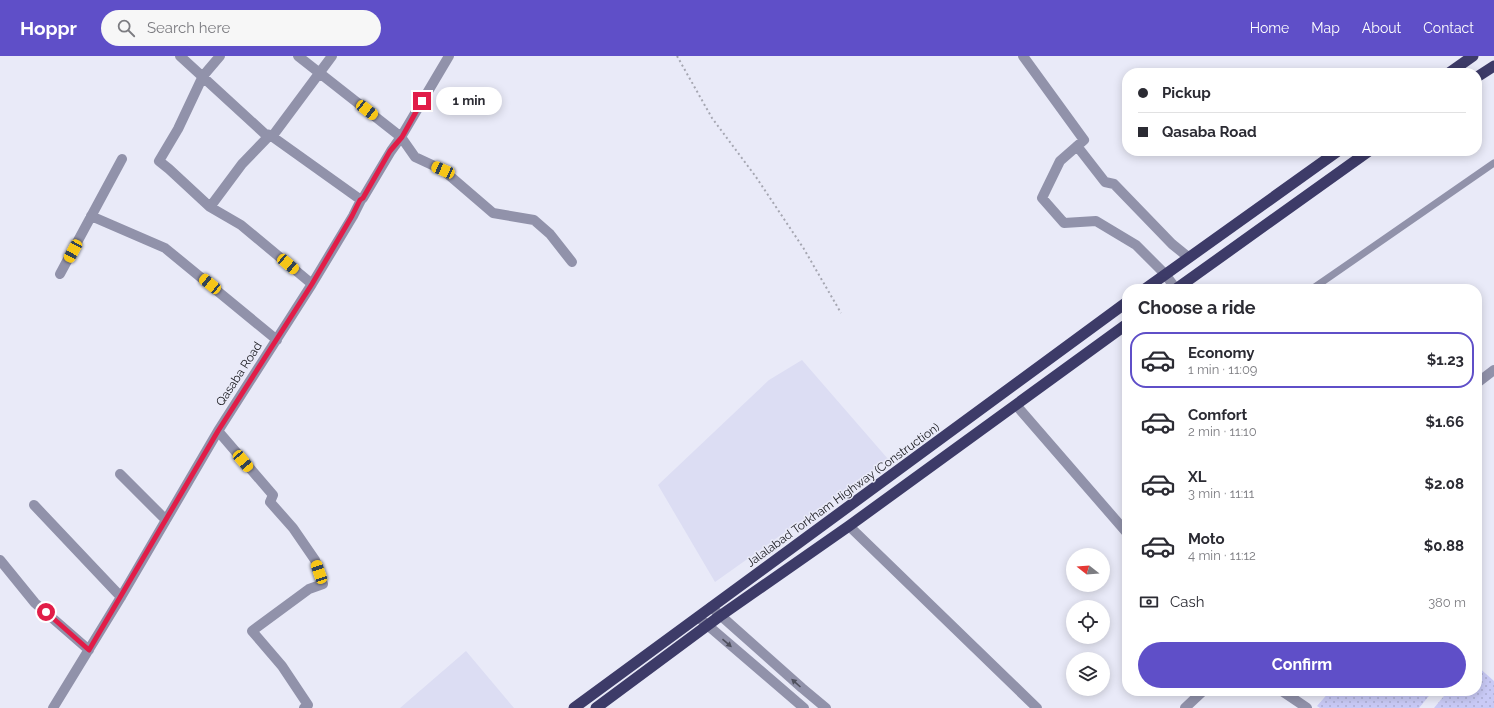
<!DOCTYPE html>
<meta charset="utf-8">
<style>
body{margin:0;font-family:Raleway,sans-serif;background:#f7f7f7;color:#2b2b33;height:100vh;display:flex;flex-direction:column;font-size:15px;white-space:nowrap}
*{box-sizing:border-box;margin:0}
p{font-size:13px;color:#7c7c81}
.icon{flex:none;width:22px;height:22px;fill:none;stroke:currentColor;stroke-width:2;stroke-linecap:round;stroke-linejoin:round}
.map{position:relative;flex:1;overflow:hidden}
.drawer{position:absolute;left:1122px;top:228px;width:360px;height:412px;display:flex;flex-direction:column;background:#fff;border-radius:16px;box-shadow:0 2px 10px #0003}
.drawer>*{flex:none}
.hud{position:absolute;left:1122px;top:12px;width:360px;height:88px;border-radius:16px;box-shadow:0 2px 10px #0003;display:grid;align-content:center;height:88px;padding:0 16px;background:#fff}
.needle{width:26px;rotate:287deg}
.tools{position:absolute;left:1066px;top:492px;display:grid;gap:8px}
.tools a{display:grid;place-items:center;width:44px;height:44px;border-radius:50%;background:#fff;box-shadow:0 2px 10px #0003;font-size:20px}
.end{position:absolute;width:18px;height:18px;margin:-9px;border:5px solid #e11d48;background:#fff;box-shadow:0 0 0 2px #fff}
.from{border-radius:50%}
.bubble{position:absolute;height:28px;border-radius:14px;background:#fff;box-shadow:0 2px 10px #0003;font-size:13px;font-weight:700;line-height:28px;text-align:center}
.car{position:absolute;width:12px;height:24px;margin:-12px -6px;border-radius:5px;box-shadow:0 0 3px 1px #0007;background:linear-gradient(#f5c518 24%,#345 0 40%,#f5c518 0 76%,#345 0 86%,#f5c518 0)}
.hud b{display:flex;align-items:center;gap:14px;height:38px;font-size:15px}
.hud b+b{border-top:1px solid #e1e1e2}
.hud i{width:10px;height:10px;background:#2b2b33}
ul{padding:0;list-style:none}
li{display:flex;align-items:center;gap:12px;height:56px;margin:0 8px 6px;padding:0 8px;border:2px solid transparent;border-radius:16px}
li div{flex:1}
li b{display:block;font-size:15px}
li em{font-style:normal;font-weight:700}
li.active{border-color:#5f4fc8}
li>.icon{width:36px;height:36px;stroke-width:1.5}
h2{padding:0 16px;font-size:18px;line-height:48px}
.pay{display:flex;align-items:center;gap:10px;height:44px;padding:0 16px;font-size:15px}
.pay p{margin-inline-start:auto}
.primary-button{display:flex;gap:8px;margin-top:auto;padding:8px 16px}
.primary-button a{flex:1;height:46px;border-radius:24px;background:#5f4fc8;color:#fff;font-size:16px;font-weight:700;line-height:46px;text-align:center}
header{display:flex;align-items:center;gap:24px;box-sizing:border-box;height:56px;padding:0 20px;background:#5f4fc8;color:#fff}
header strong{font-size:19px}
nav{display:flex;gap:22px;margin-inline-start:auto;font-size:14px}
.search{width:280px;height:36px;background:#f7f7f7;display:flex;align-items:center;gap:10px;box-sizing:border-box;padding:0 14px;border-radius:22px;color:#7c7c81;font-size:15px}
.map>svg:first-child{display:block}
</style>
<header>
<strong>Hoppr</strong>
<div class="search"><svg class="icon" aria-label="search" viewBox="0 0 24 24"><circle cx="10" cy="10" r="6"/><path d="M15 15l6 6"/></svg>Search here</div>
<nav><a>Home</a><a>Map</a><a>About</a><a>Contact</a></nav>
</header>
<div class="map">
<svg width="1494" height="652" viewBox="0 0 1494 652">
<defs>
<pattern id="park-dots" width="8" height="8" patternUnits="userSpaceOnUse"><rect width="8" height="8" fill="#c9caf6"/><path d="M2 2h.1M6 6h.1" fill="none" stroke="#acadd2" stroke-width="1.8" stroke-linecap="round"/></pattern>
</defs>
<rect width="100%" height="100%" fill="#e9eaf8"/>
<!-- built -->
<path fill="#dcddf3" d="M 802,304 L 888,403 L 715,526 L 658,429 L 769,324 Z
M 466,595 L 514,652 L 400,652 Z"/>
<!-- park -->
<path fill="url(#park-dots)" d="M 1477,610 L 1494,625 L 1494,652 L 1434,652 L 1448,635 L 1477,635 Z
M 1330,635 L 1433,635 L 1419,652 L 1320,652 L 1317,650 Z"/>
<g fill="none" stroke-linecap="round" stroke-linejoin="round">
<!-- path -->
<path stroke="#a5a6b1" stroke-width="2" stroke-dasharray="2 3" stroke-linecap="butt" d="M 677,0 L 712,62 L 756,121 L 804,193 L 841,257"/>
<!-- service -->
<path stroke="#9192aa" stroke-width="7" d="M 1312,233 L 1494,107"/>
<!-- minor -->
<path stroke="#9192aa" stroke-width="10" d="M 180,0 L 265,78 L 270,79 L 361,144
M 220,0 L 203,20 L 178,73 L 159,105 L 169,113 L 210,151 L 241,169 L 312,228
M 298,0 L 401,81 L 415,101 L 443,114 L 493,157 L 534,164 L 550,178 L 572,206
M 1023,0 L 1084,84 L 1060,105 L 1042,142 L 1064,167 L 1096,165 L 1136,189 L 1165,218 L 1176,233
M 1077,90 L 1105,126 L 1114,128 L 1172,188 L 1188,201
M 210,151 L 242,108 L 270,79 L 274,78 L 332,0
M 91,160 L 165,192 L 277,284
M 60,218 L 122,103
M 1477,327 L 1494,314
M 1016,349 L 1127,477
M 218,375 L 273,439 L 270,446 L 293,472 L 315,504 L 323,528 L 309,533 L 252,575 L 282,610 L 308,649 L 304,652
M 120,418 L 166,464
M 34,449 L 121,541
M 849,470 L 1037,652
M 0,504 L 35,547 L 89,594
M 711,551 L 802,632 L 826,652
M 698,561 L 804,652
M 1282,635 L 1307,652
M 53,652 L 121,541 L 218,375 L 312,228 L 353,160 L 361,144 L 363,142 L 391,95 L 401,81 L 449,0
M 1185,652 L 1203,635"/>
<!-- trunk -->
<path stroke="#3d3b68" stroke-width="11" d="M 1449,17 L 1473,0
M 1477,21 L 1494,10
M 1145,233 L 1338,95
M 1176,233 L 1369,95
M 574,652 L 1127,246
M 596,652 L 720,560 L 849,470 L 1127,268"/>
</g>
<!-- one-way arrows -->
<defs><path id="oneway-solid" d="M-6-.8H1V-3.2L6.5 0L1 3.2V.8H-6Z"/></defs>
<g fill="#4e4f5c">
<use href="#oneway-solid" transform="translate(727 587) rotate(41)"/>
<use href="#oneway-solid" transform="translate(796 627) rotate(-138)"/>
</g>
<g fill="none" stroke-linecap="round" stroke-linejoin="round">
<!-- route -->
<path stroke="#e11d48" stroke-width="5" d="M 46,556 L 89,594 L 218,375 L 312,228 L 352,160 L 360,144 L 363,142 L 390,95 L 402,81 L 422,45"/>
</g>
<g text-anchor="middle" stroke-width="3" stroke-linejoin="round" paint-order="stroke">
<!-- street labels -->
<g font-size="12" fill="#18181d" stroke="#e9eaf8">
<text transform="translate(239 318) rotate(-57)" y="4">Qasaba Road</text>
<text transform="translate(843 439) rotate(-36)" y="4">Jalalabad Torkham Highway (Construction)</text>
</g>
</g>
</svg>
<div class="tools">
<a><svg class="needle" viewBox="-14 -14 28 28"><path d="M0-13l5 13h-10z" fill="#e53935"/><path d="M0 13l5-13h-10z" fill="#7c7c81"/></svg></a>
<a><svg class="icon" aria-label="locate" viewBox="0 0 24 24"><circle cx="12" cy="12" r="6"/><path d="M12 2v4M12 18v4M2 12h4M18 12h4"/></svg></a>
<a><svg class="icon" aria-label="layers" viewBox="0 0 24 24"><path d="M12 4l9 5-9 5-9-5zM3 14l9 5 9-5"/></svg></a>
</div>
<i class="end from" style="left:46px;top:556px"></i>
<i class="end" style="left:422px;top:45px"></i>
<div class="bubble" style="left:436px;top:31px;width:66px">1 min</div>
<i class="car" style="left:367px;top:54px;rotate:128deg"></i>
<i class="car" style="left:443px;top:114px;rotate:294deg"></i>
<i class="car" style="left:73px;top:195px;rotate:208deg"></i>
<i class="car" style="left:288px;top:208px;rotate:130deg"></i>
<i class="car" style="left:210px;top:228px;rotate:309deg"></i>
<i class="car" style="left:243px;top:405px;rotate:140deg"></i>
<i class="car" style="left:319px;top:516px;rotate:341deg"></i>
<div class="hud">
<b><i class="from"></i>Pickup</b>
<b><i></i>Qasaba Road</b>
</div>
<section class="drawer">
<h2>Choose a ride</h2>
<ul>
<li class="active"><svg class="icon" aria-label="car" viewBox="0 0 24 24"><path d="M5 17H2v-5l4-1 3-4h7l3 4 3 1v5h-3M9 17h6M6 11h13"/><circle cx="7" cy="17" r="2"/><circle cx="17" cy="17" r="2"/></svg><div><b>Economy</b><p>1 min · 11:09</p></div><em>$1.23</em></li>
<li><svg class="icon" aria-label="car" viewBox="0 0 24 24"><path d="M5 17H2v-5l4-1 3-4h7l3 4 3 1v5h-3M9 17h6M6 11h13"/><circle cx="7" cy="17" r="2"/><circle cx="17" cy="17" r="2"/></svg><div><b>Comfort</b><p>2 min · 11:10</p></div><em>$1.66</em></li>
<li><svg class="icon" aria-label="car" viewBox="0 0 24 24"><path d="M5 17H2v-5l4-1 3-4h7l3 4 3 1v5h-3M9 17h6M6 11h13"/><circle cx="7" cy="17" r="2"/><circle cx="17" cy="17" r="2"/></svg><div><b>XL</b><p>3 min · 11:11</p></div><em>$2.08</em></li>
<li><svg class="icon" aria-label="car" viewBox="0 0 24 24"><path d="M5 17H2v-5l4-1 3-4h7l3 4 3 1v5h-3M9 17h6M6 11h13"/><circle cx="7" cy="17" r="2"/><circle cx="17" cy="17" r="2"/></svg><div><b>Moto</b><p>4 min · 11:12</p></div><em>$0.88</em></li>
</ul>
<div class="pay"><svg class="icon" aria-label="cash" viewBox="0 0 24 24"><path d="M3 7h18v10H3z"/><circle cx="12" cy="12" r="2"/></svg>Cash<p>380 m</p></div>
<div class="primary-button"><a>Confirm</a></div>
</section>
</div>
